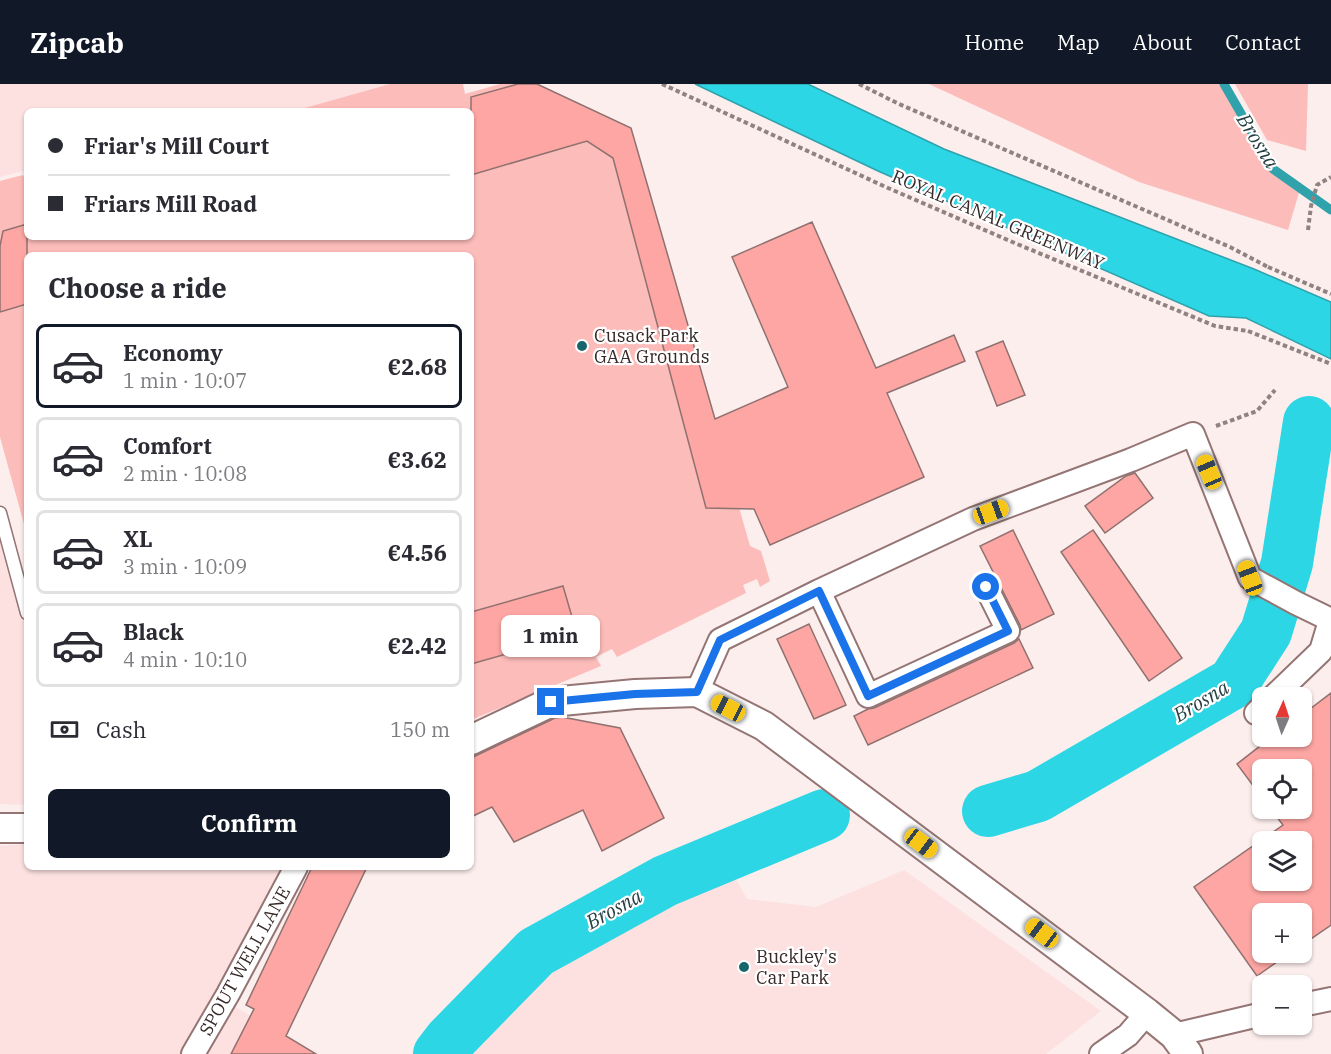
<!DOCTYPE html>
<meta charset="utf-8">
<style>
body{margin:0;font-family:"IBM Plex Serif",serif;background:#f2f2f3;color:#2b2b33;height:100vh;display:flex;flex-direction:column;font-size:22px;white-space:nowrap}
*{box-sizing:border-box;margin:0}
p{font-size:20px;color:#7c7c81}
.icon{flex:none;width:33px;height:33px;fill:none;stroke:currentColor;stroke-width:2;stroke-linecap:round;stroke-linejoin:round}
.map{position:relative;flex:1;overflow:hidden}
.drawer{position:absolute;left:24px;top:168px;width:450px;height:618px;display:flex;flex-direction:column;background:#fff;border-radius:9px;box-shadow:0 2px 4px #0004}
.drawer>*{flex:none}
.hud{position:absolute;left:24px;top:24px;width:450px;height:132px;border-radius:9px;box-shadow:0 2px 4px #0004;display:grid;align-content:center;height:132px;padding:0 24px;background:#fff}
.needle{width:39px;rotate:3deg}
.fabs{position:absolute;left:1252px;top:603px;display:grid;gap:12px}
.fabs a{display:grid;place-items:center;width:60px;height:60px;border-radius:9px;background:#fff;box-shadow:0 2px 4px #0004;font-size:30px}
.end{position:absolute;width:27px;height:27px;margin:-14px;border:8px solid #1a73e8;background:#fff;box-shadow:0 0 0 3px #fff}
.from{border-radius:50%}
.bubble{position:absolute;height:42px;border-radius:9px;background:#fff;box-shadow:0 2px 4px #0004;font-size:20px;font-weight:700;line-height:42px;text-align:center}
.car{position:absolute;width:18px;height:36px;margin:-18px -9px;border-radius:8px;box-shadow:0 0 4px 2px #0007;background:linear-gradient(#f5c518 24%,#345 0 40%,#f5c518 0 76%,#345 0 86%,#f5c518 0)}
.hud b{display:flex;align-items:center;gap:21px;height:57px;font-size:22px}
.hud b+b{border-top:2px solid #e1e1e2}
.hud i{width:15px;height:15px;background:#2b2b33}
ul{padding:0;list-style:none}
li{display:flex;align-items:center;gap:18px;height:84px;margin:0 12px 9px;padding:0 12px;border:3px solid #e1e1e2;border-radius:9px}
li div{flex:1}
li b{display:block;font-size:22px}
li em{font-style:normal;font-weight:700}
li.current{border-color:#111827}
li>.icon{width:54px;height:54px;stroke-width:1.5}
h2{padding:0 24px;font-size:27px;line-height:72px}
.pay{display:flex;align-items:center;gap:15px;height:66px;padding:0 24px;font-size:22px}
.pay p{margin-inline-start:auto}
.cta{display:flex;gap:12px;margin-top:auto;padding:12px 24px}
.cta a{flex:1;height:69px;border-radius:9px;background:#111827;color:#fff;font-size:24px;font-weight:700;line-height:69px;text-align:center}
header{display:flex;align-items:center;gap:36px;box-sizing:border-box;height:84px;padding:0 30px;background:#111827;color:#fff}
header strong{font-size:28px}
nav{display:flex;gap:33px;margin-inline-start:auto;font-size:21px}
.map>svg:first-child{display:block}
</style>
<header>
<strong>Zipcab</strong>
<nav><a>Home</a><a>Map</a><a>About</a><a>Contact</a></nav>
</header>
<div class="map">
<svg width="1331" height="970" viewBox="0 0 1331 970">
<rect width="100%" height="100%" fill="#fceeed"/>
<!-- built -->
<path fill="#fce1e0" d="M 0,0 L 390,0 L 294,27 L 27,27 L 27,86 L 0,93 Z
M 0,420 L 27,516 L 27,721 L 0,720 Z
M 27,760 L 27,783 L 281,783 L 215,911 L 316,970 L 0,970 L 0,762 Z
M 726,778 L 747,815 L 816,823 L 904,786 L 1101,927 L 1046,970 L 457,970 L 493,931 L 581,856 Z"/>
<!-- green -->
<path fill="#fcbcba" d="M 390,0 L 463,0 L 465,10 L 500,0 L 538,0 L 631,44 L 750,462 L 761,467 L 770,497 L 760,503 L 757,495 L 743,501 L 746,509 L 617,573 L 612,565 L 596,573 L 601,582 L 471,636 L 471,171 L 27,171 L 27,451 L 0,353 L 0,97 L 23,91 L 27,99 L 27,153 L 471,153 L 471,27 L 294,27 Z
M 929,0 L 1224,0 L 1273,85 L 1300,105 L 1288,146 L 1139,98 Z
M 1235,0 L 1308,0 L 1306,67 L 1267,56 Z"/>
<!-- water -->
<path fill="#2cd6e4" stroke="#2fa2ac" stroke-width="1.5" d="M 695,0 L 808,0 L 944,65 L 1254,185 L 1331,218 L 1331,275 L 1246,234 L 1209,232 L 878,87 Z"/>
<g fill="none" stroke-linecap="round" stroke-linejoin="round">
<!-- stream -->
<path stroke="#2fa2ac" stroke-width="9" d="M 1224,0 L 1273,85 L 1331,126"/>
<!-- river -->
<path stroke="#2cd6e4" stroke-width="52" d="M 988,727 L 1038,712 L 1233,599 L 1266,548 L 1287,479 L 1309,338
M 439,970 L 449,957 L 536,868 L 665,797 L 824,731"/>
</g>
<!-- building -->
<path fill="#fda6a3" stroke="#8f716f" stroke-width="1.5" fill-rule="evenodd" d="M 518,0 L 537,0 L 631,44 L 715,335 L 788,303 L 732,173 L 812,138 L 876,284 L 954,251 L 965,277 L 887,309 L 924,393 L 770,461 L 754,425 L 706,424 L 613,74 L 587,57 L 471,91 L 471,13 Z
M 27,140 L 27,220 L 0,228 L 0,162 L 3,147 Z
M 1003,257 L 1025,311 L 997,322 L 976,268 Z
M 1135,389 L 1153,414 L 1105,449 L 1085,422 L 1126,392 Z
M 1013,446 L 1054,530 L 1021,546 L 1020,541 L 980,462 Z
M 1093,446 L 1182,574 L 1149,597 L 1061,468 Z
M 563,502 L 577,550 L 471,580 L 471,528 Z
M 809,540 L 846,621 L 814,635 L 777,555 Z
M 1019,555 L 1033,584 L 868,661 L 854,632 L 868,625 L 874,624 L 1014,559 Z
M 1331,609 L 1331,841 L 1302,861 L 1302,830 L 1263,830 L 1263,868 L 1291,868 L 1257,892 L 1194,803 L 1283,741 L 1270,724 L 1302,724 L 1302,686 L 1263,686 L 1263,715 L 1237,680 L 1273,652 L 1302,652 L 1302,631 ZM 1263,758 L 1302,758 L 1302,796 L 1263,796 Z
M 562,633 L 620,644 L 664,734 L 602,767 L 583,726 L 514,758 L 492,723 L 471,733 L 471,674 L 555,634 Z
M 312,783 L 367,783 L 286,952 L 316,970 L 231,970 L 254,925 L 246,921 Z"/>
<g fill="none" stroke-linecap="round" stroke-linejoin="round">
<defs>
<path id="service" d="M 0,429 L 27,529"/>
<path id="minor" d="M 819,507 L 868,612 L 1008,547 L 986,503
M 697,608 L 720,556 L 819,507 L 973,435 L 1131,376 L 1193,350 L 1250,494 L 1296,519 L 1331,536
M 1272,614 L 1321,567 L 1330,537
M 1256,629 L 1263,622
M 1302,921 L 1331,915
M 1174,951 L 1263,930
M 193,970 L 228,910 L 296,783
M 1101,970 L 1128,951 L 1147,929"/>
<path id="tertiary" d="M 471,656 L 551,618 L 635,610 L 697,608 L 764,642 L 1147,929 L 1174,951 L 1188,970
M 0,744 L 27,744"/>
</defs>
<!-- service casing -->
<use href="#service" stroke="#947574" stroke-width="15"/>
<!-- minor casing -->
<use href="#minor" stroke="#947574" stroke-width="26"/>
<!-- tertiary casing -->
<use href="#tertiary" stroke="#947574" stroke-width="32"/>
<!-- path -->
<path stroke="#908281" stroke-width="4" stroke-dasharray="4.5 3" stroke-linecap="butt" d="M 662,0 L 888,104 L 1017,160 L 1215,242 L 1248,247
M 859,0 L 899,20 L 1230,163 L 1268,183
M 1308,146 L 1311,122 L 1317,101 L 1331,93
M 1216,342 L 1257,327 L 1275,306"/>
<!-- service -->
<use href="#service" stroke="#fff" stroke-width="12"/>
<!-- minor -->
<use href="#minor" stroke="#fff" stroke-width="22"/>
<!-- tertiary -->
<use href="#tertiary" stroke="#fff" stroke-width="28"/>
<!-- path-bridge -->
<path stroke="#908281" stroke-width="4" stroke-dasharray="4.5 3" stroke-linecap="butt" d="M 1268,183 L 1331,210
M 1248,247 L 1331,280"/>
</g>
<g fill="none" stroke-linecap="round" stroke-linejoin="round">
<!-- route -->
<path stroke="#1a73e8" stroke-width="8" d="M 551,618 L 635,610 L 697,608 L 720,556 L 819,507 L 868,612 L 1008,547 L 986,503"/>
</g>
<!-- markers -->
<g fill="#18656c" stroke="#fff" stroke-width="2">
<circle cx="582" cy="262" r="6"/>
<circle cx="744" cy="883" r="6"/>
</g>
<g text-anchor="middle" stroke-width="4.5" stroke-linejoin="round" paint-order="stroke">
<!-- street labels -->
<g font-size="18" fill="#362928" stroke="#fff">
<text transform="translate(998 136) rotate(23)" y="6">ROYAL CANAL GREENWAY</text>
<text transform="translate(245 877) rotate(-61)" y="6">SPOUT WELL LANE</text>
</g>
<!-- poi labels -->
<g font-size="18" fill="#362928" stroke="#fff" text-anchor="start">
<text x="594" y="258">Cusack Park<tspan x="594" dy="21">GAA Grounds</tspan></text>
<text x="756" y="879">Buckley's<tspan x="756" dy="21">Car Park</tspan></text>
</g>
<!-- water labels -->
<g font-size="20" font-style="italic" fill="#253f42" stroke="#fff">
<text transform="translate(1258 57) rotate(58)" y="7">Brosna</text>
<text transform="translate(1201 617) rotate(-31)" y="7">Brosna</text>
<text transform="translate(614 825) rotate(-29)" y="7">Brosna</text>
</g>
</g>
</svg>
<div class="fabs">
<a><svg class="needle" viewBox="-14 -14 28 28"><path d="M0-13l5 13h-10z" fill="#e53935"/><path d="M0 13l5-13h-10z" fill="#7c7c81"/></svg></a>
<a><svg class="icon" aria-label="locate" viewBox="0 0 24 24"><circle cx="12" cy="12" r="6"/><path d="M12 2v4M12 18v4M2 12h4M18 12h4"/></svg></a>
<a><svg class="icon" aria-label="layers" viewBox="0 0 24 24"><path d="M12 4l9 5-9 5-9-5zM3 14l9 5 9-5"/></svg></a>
<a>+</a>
<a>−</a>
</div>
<i class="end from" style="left:986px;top:503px"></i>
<i class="end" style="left:551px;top:618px"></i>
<div class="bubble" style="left:501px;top:531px;width:99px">1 min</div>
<i class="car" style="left:1209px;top:388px;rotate:337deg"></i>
<i class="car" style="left:991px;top:428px;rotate:70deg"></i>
<i class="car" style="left:1250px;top:494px;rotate:339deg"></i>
<i class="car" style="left:728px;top:624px;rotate:297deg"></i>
<i class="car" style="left:921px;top:759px;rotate:127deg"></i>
<i class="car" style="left:1042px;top:849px;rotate:307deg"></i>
<div class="hud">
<b><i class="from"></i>Friar's Mill Court</b>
<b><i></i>Friars Mill Road</b>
</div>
<section class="drawer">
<h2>Choose a ride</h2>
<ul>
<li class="current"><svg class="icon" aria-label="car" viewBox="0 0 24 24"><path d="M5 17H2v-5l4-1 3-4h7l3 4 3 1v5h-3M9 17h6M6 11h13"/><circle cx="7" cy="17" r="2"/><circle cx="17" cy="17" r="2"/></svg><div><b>Economy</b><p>1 min · 10:07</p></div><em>€2.68</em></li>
<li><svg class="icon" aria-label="car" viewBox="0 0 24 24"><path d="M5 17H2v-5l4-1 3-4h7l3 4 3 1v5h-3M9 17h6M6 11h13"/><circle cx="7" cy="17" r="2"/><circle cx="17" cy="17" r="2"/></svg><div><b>Comfort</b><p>2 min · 10:08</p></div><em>€3.62</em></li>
<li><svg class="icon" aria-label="car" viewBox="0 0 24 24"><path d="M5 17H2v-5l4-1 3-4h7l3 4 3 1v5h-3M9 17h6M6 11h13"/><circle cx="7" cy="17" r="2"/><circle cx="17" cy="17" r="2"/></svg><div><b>XL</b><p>3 min · 10:09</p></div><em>€4.56</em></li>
<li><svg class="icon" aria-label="car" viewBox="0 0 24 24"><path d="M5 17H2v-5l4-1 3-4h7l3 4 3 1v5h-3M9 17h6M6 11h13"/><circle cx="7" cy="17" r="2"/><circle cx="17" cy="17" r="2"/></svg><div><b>Black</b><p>4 min · 10:10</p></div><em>€2.42</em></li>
</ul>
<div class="pay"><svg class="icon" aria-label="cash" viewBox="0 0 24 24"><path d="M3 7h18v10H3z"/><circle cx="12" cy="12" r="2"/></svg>Cash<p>150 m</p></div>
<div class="cta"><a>Confirm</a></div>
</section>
</div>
